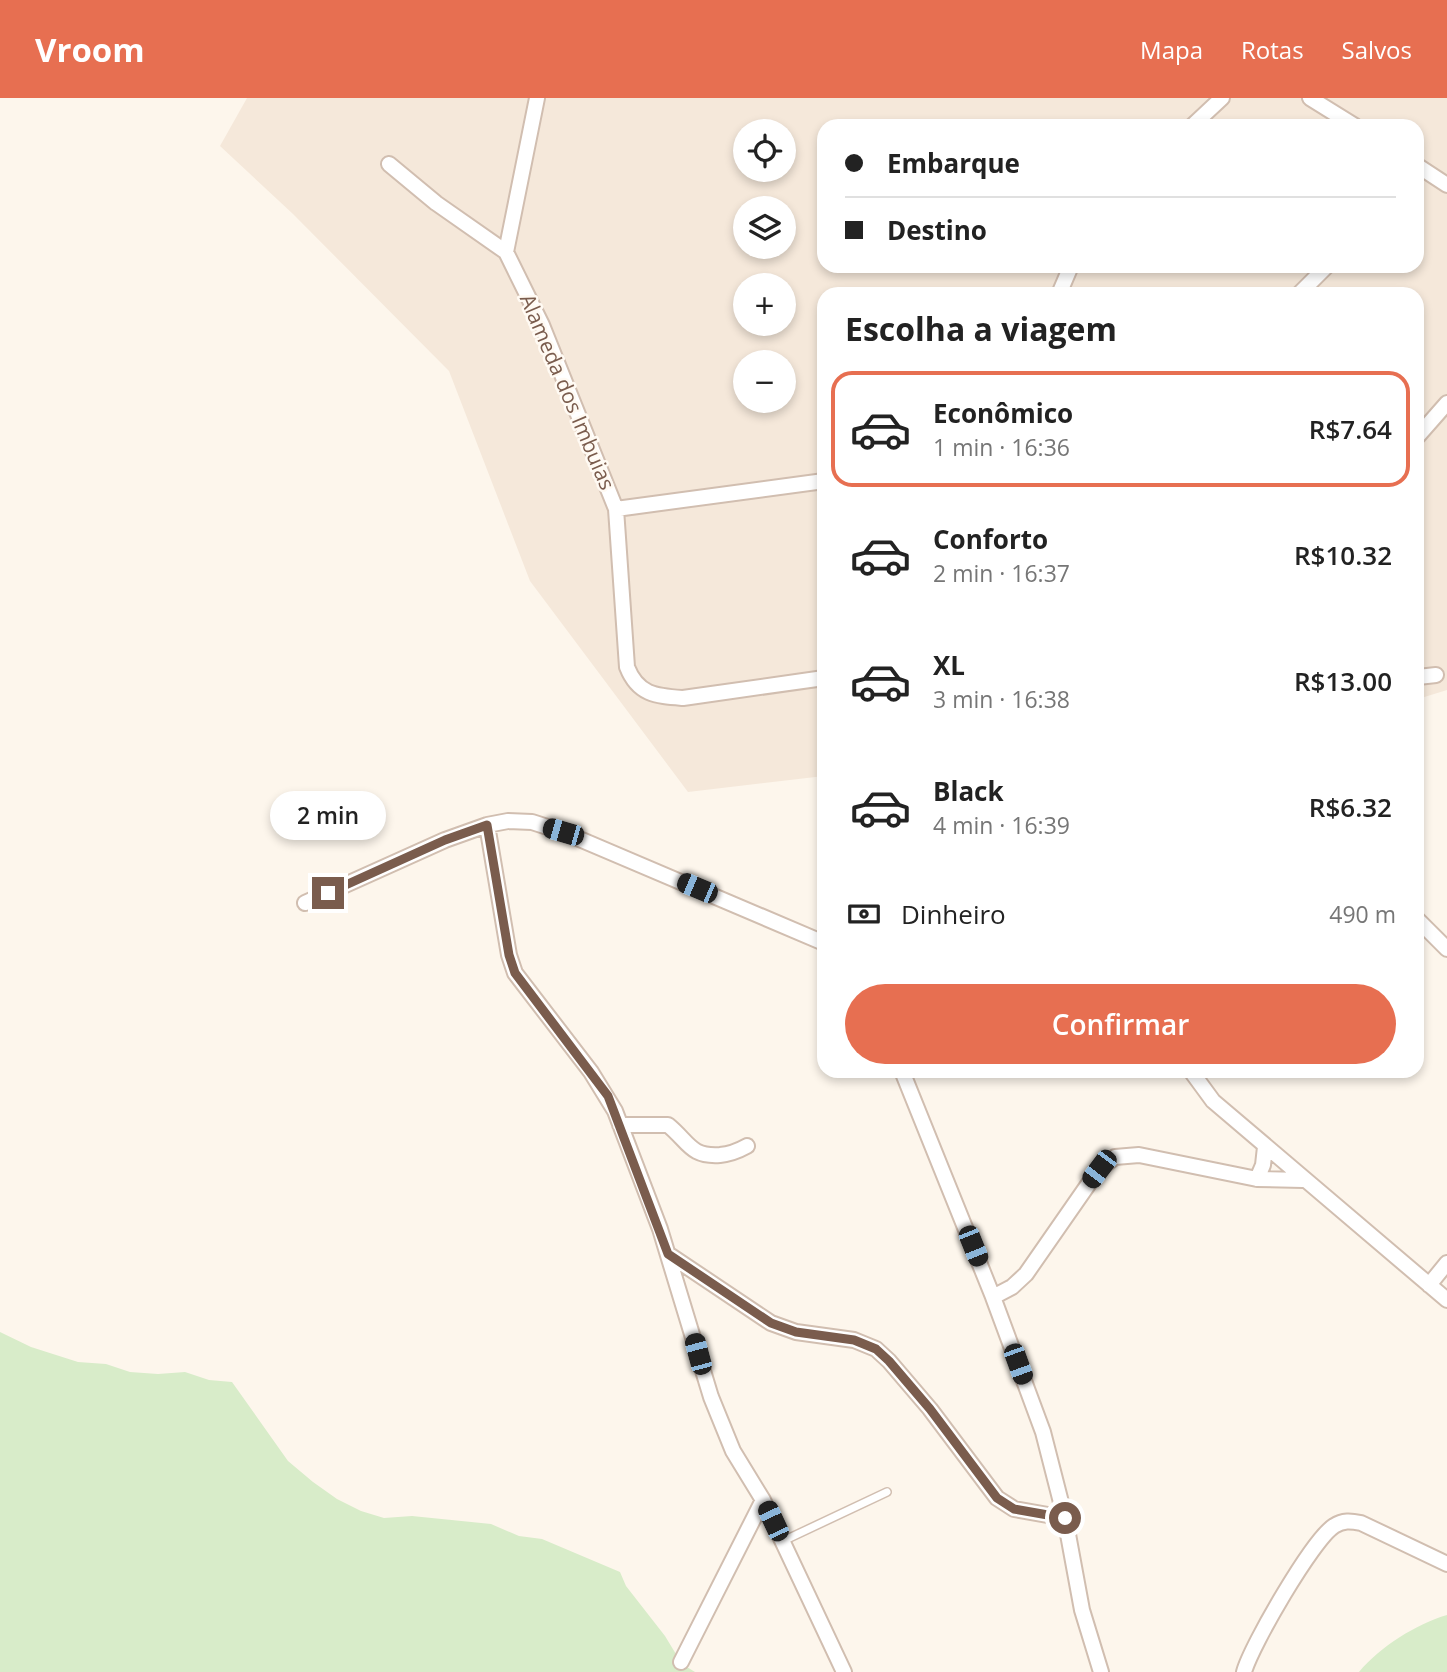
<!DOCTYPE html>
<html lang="pt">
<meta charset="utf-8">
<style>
body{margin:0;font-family:"Open Sans",sans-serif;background:#f2f2f2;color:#222;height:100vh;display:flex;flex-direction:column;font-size:26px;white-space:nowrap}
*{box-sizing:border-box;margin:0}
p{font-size:23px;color:#767676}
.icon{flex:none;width:38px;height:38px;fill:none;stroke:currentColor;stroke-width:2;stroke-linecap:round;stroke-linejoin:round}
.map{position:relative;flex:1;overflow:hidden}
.sheet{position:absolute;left:817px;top:189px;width:607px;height:791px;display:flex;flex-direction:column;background:#fff;border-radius:21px;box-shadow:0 4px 10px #0003}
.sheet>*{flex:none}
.guide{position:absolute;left:817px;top:21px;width:607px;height:154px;border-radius:21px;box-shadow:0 4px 10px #0003;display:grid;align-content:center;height:154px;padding:0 28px;background:#fff}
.controls{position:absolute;left:733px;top:21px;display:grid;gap:14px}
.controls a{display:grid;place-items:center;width:63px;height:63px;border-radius:50%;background:#fff;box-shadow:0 4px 10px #0003;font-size:35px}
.end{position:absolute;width:32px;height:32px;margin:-16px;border:9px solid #7a5c4d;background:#fff;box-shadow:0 0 0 4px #fff}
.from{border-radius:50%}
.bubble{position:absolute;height:49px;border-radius:24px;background:#fff;box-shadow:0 4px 10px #0003;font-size:23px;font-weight:600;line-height:49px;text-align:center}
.car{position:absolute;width:21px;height:42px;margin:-21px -10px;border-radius:9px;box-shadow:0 0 5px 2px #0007;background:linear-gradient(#222 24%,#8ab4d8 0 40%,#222 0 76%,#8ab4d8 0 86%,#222 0)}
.guide b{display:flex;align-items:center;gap:24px;height:66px;font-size:26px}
.guide b+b{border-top:2px solid #e0e0e0}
.guide i{width:18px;height:18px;background:#222}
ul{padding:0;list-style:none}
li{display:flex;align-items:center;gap:21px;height:116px;margin:0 14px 10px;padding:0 14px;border:4px solid transparent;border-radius:21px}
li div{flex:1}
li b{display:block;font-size:26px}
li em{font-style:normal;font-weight:600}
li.selected{border-color:#e76f51}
li>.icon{width:63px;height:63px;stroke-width:1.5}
h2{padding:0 28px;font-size:32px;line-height:84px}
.pay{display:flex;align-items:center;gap:18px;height:77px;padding:0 28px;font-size:26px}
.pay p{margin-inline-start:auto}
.button{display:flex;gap:14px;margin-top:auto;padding:14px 28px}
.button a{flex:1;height:80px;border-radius:42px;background:#e76f51;color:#fff;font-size:28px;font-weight:600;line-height:80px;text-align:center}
header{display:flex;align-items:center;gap:42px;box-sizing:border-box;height:98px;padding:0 35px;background:#e76f51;color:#fff}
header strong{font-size:33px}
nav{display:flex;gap:38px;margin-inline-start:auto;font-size:24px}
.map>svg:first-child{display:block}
</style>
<header>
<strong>Vroom</strong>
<nav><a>Mapa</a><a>Rotas</a><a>Salvos</a></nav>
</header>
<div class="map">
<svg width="1447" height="1574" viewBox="0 0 1447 1574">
<rect width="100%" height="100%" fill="#fdf6ec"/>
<!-- residential -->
<path fill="#f5e8da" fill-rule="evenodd" d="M 247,0 L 1447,0 L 1447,592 L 1418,601 L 1418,196 L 824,196 L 824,678 L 688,694 L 530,483 L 449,273 L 293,116 L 220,48 ZM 824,28 L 1418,28 L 1418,168 L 824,168 ZM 746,33 L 784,33 L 784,72 L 746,72 ZM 746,110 L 784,110 L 784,149 L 746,149 ZM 746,187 L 784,187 L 784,226 L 746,226 ZM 746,264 L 784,264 L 784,303 L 746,303 Z"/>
<!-- green -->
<path fill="#d8ecc9" d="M 0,1234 L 31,1249 L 78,1264 L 106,1266 L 130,1274 L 158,1276 L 185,1274 L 209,1282 L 232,1284 L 288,1363 L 313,1384 L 337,1401 L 361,1413 L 384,1420 L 412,1418 L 491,1426 L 519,1438 L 542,1441 L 620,1474 L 626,1488 L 665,1538 L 682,1566 L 695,1574 L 0,1574 Z
M 1447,1517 L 1447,1574 L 1359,1574 C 1380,1549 1416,1526 1447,1517 Z"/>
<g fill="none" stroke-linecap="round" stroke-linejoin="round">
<defs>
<path id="lane" d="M 783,1443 L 887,1394"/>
<path id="street" d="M 1310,0 L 1355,28
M 1192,28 L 1222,0
M 389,66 L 436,105 L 506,154 L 542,227 L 616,411 L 627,569 C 638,597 656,598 683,600 L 824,580
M 1418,68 L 1447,87
M 506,154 L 537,0
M 1059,196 L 1071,168
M 1299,196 L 1327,168
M 1418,338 L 1447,305
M 616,411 L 824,383
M 1418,579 L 1436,577
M 487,727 L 509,857 L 515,875 L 591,974 L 615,1013 L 660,1131 L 711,1299 L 733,1353 L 763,1402 L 844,1574
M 305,805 L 445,742 L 487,727 L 508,723 L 532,724 L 563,734 L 824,845
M 1418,822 L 1447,851
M 902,973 L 993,1199 L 1043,1334 L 1065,1420 L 1082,1512 L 1101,1574
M 1191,973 L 1213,1003 L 1447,1202
M 620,1027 L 668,1027 C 689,1044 690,1059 720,1057 C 731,1056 738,1053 747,1048
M 1257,1081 L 1263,1067 L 1265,1049
M 668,1156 L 771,1225 L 796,1234 L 854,1242 L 876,1251 L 889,1263 L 930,1311 L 997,1400 L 1014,1411 L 1065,1420
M 1429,1187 L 1447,1165
M 993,1199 L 1012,1189 L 1026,1176 L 1099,1071 L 1115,1059 L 1139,1057 L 1257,1081 L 1303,1082
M 681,1564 L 763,1402
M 1244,1574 C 1251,1548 1313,1441 1334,1428 C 1343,1422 1351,1423 1361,1425 L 1447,1466"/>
</defs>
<!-- lane casing -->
<use href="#lane" stroke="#d1beb0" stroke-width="10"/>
<!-- street casing -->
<use href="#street" stroke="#d1beb0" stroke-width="18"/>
<!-- lane -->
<use href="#lane" stroke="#fff" stroke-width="7"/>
<!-- street -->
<use href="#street" stroke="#fff" stroke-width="14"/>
</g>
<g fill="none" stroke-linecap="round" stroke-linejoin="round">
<!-- route -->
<path stroke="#7a5c4d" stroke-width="9" d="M 328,795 L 445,742 L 487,727 L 509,857 L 515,875 L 608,998 L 668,1156 L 771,1225 L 796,1234 L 854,1242 L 876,1251 L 889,1263 L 930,1311 L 997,1400 L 1014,1411 L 1065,1420"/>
</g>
<g text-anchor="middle" stroke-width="5" stroke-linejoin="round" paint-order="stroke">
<!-- street labels -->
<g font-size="21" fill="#7a5c4d" stroke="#fffaf3">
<text transform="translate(567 294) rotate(67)" y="7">Alameda dos Imbuias</text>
</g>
</g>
</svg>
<div class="controls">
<a><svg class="icon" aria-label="locate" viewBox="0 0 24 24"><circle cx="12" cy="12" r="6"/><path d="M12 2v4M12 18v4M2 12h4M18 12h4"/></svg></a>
<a><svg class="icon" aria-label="layers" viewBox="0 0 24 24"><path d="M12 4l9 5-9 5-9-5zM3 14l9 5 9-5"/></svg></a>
<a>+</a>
<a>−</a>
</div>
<i class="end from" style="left:1065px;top:1420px"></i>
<i class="end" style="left:328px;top:795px"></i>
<div class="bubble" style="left:270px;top:693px;width:116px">2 min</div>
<i class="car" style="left:563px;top:734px;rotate:286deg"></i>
<i class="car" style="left:697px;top:790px;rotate:293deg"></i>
<i class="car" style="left:1099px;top:1071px;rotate:217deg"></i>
<i class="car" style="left:973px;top:1148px;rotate:158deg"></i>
<i class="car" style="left:698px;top:1256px;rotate:345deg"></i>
<i class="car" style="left:1018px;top:1266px;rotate:160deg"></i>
<i class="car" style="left:773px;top:1423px;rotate:335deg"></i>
<div class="guide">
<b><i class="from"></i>Embarque</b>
<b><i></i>Destino</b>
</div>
<section class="sheet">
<h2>Escolha a viagem</h2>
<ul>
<li class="selected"><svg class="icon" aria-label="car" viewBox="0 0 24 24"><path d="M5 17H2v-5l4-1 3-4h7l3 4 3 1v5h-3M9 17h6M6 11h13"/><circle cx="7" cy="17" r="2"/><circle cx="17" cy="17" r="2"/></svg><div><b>Econômico</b><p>1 min · 16:36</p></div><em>R$7.64</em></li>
<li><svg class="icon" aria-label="car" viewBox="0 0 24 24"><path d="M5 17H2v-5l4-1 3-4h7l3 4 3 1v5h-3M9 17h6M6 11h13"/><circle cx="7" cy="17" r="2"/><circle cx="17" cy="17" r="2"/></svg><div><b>Conforto</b><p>2 min · 16:37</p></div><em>R$10.32</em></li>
<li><svg class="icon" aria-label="car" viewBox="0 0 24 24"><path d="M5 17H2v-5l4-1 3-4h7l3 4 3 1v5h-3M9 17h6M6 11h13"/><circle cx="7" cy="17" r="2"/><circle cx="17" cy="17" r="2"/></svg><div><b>XL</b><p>3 min · 16:38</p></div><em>R$13.00</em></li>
<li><svg class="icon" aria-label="car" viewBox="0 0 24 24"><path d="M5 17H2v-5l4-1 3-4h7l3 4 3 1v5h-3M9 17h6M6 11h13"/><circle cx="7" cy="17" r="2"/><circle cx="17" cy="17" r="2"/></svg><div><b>Black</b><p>4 min · 16:39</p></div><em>R$6.32</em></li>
</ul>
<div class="pay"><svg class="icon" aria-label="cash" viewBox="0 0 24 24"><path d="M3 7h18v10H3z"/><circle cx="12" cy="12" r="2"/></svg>Dinheiro<p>490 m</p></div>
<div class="button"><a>Confirmar</a></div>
</section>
</div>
